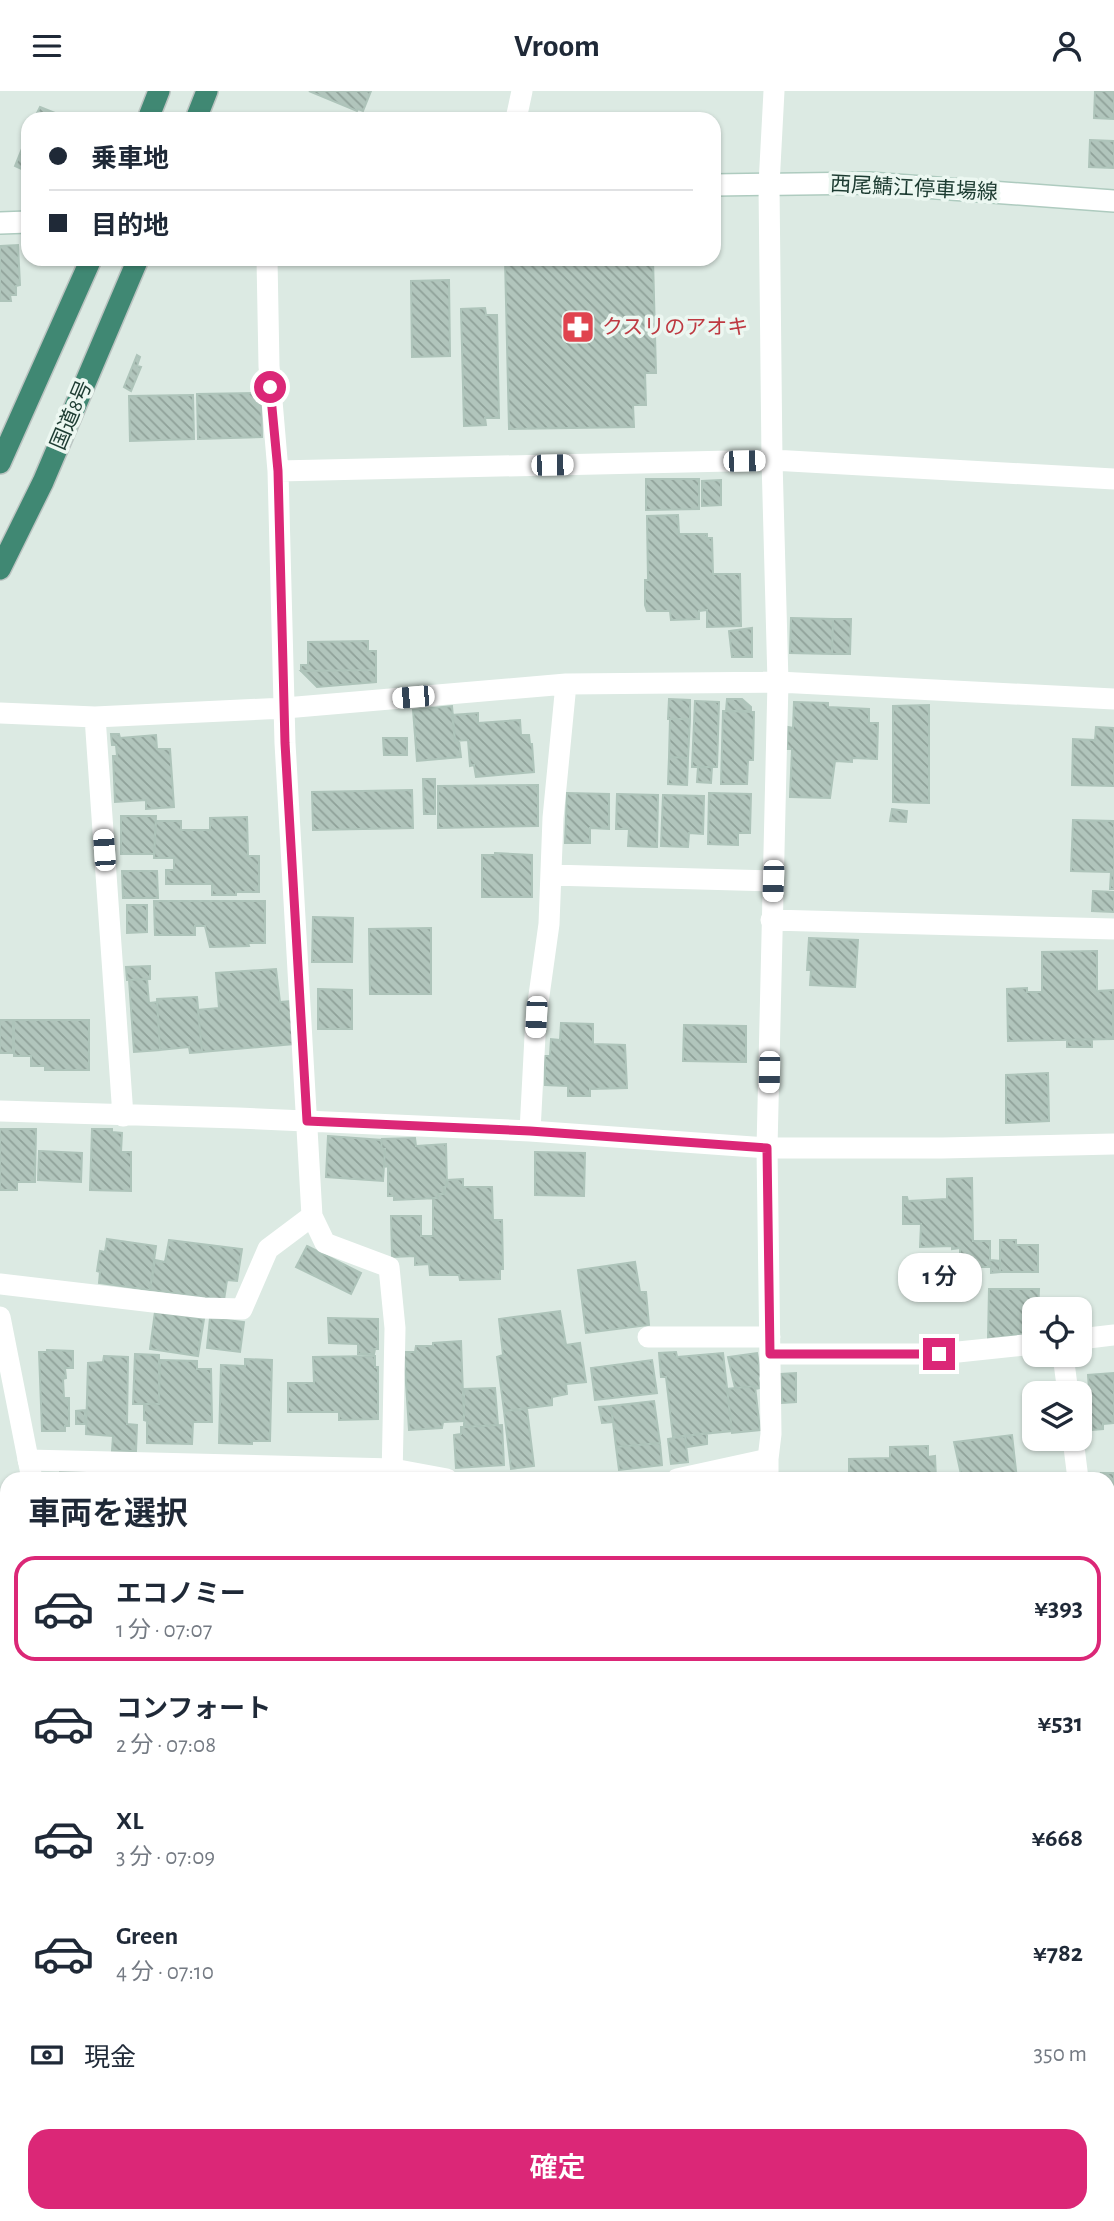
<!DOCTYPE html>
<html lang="ja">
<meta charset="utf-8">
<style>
body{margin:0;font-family:"Alegreya Sans","Noto Sans JP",sans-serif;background:#f6f6f7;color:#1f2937;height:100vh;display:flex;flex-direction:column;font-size:26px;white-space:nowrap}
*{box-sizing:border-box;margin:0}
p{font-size:23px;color:#747a83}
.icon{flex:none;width:38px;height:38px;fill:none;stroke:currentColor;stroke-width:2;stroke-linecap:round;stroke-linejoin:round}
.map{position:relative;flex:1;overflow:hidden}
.side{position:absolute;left:0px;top:1381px;width:1115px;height:751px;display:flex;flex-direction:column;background:#fff;border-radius:21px 21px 0 0;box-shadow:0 2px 5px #0004}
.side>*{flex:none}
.top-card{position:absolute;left:21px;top:21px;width:700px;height:154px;border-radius:21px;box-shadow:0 2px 5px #0004;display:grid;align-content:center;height:154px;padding:0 28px;background:#fff}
.buttons{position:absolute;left:1022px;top:1206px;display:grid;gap:14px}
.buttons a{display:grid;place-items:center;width:70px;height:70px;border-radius:14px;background:#fff;box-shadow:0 2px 5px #0004;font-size:35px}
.end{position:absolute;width:32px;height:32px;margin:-16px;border:9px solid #db2777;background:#fff;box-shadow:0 0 0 4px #fff}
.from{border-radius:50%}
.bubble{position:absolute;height:49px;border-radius:21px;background:#fff;box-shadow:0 2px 5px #0004;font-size:23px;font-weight:600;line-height:49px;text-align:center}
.car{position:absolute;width:21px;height:42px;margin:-21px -10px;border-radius:9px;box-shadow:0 0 5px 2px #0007;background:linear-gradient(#fff 24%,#345 0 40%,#fff 0 76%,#345 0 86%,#fff 0)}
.top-card b{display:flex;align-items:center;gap:24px;height:66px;font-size:26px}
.top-card b+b{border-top:2px solid #e0e1e3}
.top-card i{width:18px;height:18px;background:#1f2937}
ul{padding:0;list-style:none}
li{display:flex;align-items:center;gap:21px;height:105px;margin:0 14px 10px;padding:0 14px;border:4px solid transparent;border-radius:21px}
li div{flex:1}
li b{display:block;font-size:26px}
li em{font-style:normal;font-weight:600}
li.active{border-color:#db2777}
li>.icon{width:63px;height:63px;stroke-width:1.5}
h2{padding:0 28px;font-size:32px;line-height:84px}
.pay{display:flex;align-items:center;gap:18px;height:77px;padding:0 28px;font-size:26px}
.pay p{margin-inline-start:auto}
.button{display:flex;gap:14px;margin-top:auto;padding:14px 28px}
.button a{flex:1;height:80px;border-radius:21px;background:#db2777;color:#fff;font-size:28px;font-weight:600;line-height:80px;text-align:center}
header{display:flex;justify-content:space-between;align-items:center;height:91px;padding:0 28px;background:#fff;font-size:32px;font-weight:600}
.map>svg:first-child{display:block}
</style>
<header><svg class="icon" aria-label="menu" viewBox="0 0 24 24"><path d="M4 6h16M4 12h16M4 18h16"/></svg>Vroom<svg class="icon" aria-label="person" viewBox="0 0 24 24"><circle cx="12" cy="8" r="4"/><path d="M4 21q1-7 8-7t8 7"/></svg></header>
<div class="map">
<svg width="1114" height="2130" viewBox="0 0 1114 2130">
<defs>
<pattern id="building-back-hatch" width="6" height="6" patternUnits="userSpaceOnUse" patternTransform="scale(1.75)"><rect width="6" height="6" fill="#b1c5bc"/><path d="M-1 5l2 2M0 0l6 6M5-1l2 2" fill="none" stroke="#8fa199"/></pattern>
</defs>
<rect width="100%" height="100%" fill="#dceae3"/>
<!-- building -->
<path fill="url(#building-back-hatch)" stroke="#aec4ba" stroke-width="2" d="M 309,0 L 371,0 L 363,20 L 358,18 L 357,20 Z
M 1095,0 L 1114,0 L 1114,28 L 1094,27 Z
M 40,16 L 70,28 L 34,28 Z
M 28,43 L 28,81 L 15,75 Z
M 1090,49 L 1114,50 L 1114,77 L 1089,76 Z
M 18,154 L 20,194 L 16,195 L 16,204 L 10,204 L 11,210 L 0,210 L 0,155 Z
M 505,168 L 653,168 L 656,282 L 645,282 L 646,314 L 633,314 L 634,336 L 509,338 Z
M 449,189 L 450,265 L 412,266 L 411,190 Z
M 485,217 L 486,224 L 497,224 L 499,327 L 485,327 L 486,334 L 464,335 L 461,218 Z
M 137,264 L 140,266 L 137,275 L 141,276 L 131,300 L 124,296 Z
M 261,302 L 262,346 L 198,348 L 197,303 Z
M 193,304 L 194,348 L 130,350 L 129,305 Z
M 646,388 L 699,388 L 699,418 L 646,419 Z
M 721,389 L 721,414 L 702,415 L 702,390 Z
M 678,424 L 679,443 L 707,443 L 707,447 L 712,447 L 713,483 L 740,483 L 741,535 L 707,536 L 707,519 L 699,520 L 699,528 L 671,529 L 670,520 L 647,520 L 645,514 L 645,489 L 648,489 L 647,425 Z
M 791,527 L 833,528 L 832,563 L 790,562 Z
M 833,528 L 851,528 L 850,563 L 832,563 Z
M 752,537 L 752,566 L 732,566 L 729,540 Z
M 368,550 L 368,560 L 376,560 L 376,579 L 301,580 L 301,574 L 308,574 L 308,551 Z
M 376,579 L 376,591 L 317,596 L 301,580 Z
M 669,608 L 690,609 L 690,628 L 668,628 Z
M 727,608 L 742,608 L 751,616 L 751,620 L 726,620 Z
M 695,610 L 719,611 L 717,676 L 692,676 Z
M 794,611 L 828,612 L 828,616 L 869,618 L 869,632 L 878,632 L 877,668 L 852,667 L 852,671 L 835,670 L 830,707 L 790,706 L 792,658 L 787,658 L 788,636 L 793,637 Z
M 929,614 L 929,712 L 893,711 L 893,615 Z
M 452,615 L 455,650 L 459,650 L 461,666 L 417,670 L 413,619 Z
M 723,620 L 754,621 L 753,669 L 748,669 L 747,693 L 721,693 Z
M 478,622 L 478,632 L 520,629 L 521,644 L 529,644 L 530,653 L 532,653 L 534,681 L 476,686 L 474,674 L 470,675 L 468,649 L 455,650 L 452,624 Z
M 670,628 L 690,628 L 688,667 L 669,666 Z
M 1096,636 L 1114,637 L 1114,695 L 1072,694 L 1073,648 L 1095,649 Z
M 111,643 L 119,643 L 120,647 L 156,644 L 157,658 L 170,658 L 174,716 L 146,718 L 146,709 L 115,711 L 113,665 L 117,665 L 116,654 L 112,654 Z
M 383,647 L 407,647 L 407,664 L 384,664 Z
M 669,666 L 688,667 L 687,694 L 668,693 Z
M 698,676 L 712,676 L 711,692 L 697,691 Z
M 423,688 L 435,688 L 435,723 L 424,723 Z
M 538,694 L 538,735 L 438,737 L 438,695 Z
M 412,699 L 413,737 L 313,739 L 312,701 Z
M 567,702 L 609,703 L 609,738 L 590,737 L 590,752 L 565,752 Z
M 709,702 L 751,703 L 750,742 L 738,742 L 738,754 L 708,753 Z
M 617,703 L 658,704 L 657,756 L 628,755 L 629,738 L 616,738 Z
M 663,704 L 704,705 L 703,743 L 689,742 L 688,756 L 661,755 Z
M 892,718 L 907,720 L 906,731 L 890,730 Z
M 121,725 L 156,725 L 154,763 L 121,763 Z
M 247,726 L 248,765 L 259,765 L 259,801 L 236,801 L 236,804 L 212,804 L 212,793 L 166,793 L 166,779 L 174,779 L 174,767 L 154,767 L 156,730 L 181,730 L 181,739 L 210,739 L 210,727 Z
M 1073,729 L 1114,730 L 1114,798 L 1110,798 L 1111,781 L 1071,780 Z
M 495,762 L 532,764 L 532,806 L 482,806 L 482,764 L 495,764 Z
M 122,780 L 157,780 L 158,807 L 123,807 Z
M 1093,800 L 1114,801 L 1114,821 L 1092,820 Z
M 154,810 L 265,810 L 265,852 L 248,852 L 249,855 L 210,856 L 205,835 L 195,835 L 195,844 L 155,844 Z
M 127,814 L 147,814 L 147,841 L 127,842 Z
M 313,826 L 353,827 L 352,871 L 312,871 Z
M 431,837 L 431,903 L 370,903 L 369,838 Z
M 809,847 L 858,849 L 855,896 L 810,894 L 811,879 L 807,879 Z
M 1097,860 L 1097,900 L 1113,899 L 1113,948 L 1008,950 L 1007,898 L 1027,897 L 1027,901 L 1042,901 L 1042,861 Z
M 150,875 L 150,888 L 127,889 L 126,876 Z
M 276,878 L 280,911 L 291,910 L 294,953 L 202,961 L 198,919 L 219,917 L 216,882 Z
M 147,888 L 149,912 L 157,911 L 160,959 L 134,961 L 129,889 Z
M 318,898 L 352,899 L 352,938 L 318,938 Z
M 197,906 L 202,961 L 190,962 L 189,956 L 160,959 L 157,908 Z
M 0,929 L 13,929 L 13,962 L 0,962 Z
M 14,929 L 89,929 L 89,979 L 45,979 L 45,975 L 31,975 L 31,965 L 14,965 Z
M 561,932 L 593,933 L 593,953 L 625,954 L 627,997 L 590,998 L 590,1005 L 568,1005 L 568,995 L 545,994 L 545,965 L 550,965 L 551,948 L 560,949 Z
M 684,934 L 746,935 L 746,971 L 683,970 Z
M 1092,948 L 1092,956 L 1067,956 L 1067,949 Z
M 1048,982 L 1049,1030 L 1006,1032 L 1006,984 Z
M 0,1038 L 36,1038 L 35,1091 L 17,1091 L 17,1099 L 0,1099 Z
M 92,1038 L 112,1038 L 112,1041 L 122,1042 L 121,1061 L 131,1061 L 131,1100 L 90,1099 Z
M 328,1045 L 382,1049 L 381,1058 L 385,1058 L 383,1090 L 326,1086 Z
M 415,1047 L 416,1055 L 446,1053 L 447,1095 L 444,1096 L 444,1103 L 438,1103 L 438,1107 L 394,1109 L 394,1105 L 388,1105 L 388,1075 L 384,1076 L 385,1058 L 381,1058 L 382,1048 Z
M 39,1060 L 82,1062 L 81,1091 L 38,1089 Z
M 535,1061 L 585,1062 L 584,1105 L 535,1104 Z
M 972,1087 L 973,1150 L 990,1150 L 990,1169 L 1000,1170 L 1000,1181 L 991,1182 L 991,1176 L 960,1176 L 960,1157 L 952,1158 L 952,1155 L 920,1156 L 921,1133 L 903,1133 L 903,1106 L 907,1106 L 908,1110 L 947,1108 L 947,1088 Z
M 463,1088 L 463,1096 L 492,1096 L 493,1129 L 502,1129 L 503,1178 L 500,1178 L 500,1188 L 460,1189 L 459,1184 L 430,1184 L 429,1173 L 415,1174 L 415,1165 L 392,1166 L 391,1125 L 421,1125 L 421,1145 L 433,1145 L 433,1107 L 438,1107 L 438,1103 L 444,1103 L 447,1089 Z
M 107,1148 L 156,1155 L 150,1199 L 99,1192 L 100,1181 L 97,1180 L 100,1160 L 105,1161 Z
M 169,1149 L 242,1158 L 237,1190 L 227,1189 L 224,1209 L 150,1199 L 155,1169 L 165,1171 Z
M 1000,1149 L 1016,1149 L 1016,1154 L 1038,1154 L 1038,1181 L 1000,1181 Z
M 307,1155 L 361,1182 L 351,1203 L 296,1176 Z
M 635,1171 L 640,1201 L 646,1201 L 649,1234 L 586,1242 L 578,1179 Z
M 989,1198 L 1039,1198 L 1038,1218 L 1034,1218 L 1034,1241 L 988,1248 Z
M 560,1220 L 566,1254 L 580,1252 L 586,1291 L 566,1293 L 567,1303 L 552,1306 L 552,1314 L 504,1320 L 497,1266 L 503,1264 L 499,1228 Z
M 155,1221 L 204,1228 L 198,1265 L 150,1258 Z
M 210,1227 L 244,1231 L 240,1261 L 207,1257 Z
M 328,1227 L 378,1228 L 378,1258 L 375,1258 L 374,1263 L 358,1263 L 358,1253 L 329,1252 Z
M 461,1250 L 464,1330 L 443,1331 L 442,1337 L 409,1339 L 404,1261 L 415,1261 L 416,1255 L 433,1255 L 433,1252 Z
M 47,1259 L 73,1260 L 73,1277 L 65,1277 L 66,1287 L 63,1288 L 64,1307 L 69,1307 L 69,1335 L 65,1335 L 65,1340 L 42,1340 L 39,1261 L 47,1261 Z
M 676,1261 L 677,1266 L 723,1262 L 732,1340 L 673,1346 L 666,1286 L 661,1286 L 659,1262 Z
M 757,1262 L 761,1285 L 758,1286 L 760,1297 L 755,1298 L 755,1295 L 735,1297 L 728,1266 Z
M 135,1263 L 159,1264 L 159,1313 L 133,1313 Z
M 104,1265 L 128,1266 L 127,1333 L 137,1334 L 136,1360 L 112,1360 L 113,1345 L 86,1343 L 88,1272 L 103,1271 Z
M 375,1265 L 375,1276 L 378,1276 L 378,1328 L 339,1329 L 339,1321 L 288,1321 L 288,1292 L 314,1292 L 313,1266 Z
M 245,1268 L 272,1269 L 270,1350 L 252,1350 L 252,1353 L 219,1352 L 221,1274 L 245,1275 Z
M 160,1269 L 197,1270 L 197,1278 L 211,1278 L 212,1331 L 193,1331 L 192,1353 L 147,1352 L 147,1330 L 144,1329 L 144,1313 L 159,1313 Z
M 652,1269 L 657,1302 L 595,1309 L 591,1277 Z
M 796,1282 L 796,1311 L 782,1312 L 781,1283 Z
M 1114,1282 L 1114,1332 L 1103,1333 L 1103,1338 L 1092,1339 L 1088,1284 Z
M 755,1295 L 760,1339 L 732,1342 L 727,1298 Z
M 495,1297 L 498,1334 L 464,1336 L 464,1298 Z
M 654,1310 L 660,1352 L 616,1356 L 611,1315 Z
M 611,1315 L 613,1331 L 602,1332 L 599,1316 Z
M 527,1318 L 534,1375 L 511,1378 L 504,1320 Z
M 85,1319 L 85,1333 L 76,1333 L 76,1320 Z
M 502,1334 L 504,1374 L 456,1377 L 454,1344 L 461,1343 L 461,1336 Z
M 707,1342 L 707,1353 L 687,1356 L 685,1345 Z
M 1012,1344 L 1017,1388 L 962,1388 L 954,1351 Z
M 685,1345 L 688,1371 L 671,1373 L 668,1348 Z
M 660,1352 L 662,1374 L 619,1379 L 616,1356 Z
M 928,1355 L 928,1366 L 935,1365 L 936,1388 L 849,1388 L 849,1368 L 890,1367 L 890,1356 Z
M 60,1380 L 85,1380 L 84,1388 L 60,1388 Z
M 146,1382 L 206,1386 L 206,1388 L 145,1388 Z
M 1101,1382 L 1114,1382 L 1114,1459 L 1108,1459 L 1108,1388 L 1093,1388 L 1102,1387 Z
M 1108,1479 L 1113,1479 L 1114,1483 L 1114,1526 L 1108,1526 Z
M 7,1481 L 7,1516 L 5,1517 L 0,1483 Z
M 1114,1550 L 1114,1597 L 1108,1597 L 1108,1551 Z
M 1108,1829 L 1114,1839 L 1114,1864 L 1108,1868 Z
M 1114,1902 L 1114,2000 L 1111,2001 L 1114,2007 L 1114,2039 L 1108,2042 L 1108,1904 Z
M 10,2124 L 54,2124 L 62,2128 L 62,2130 L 7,2130 Z
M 112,2124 L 142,2124 L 141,2130 L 112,2130 Z
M 151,2124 L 197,2125 L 197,2129 L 201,2130 L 151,2130 Z
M 242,2124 L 273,2124 L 273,2130 L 242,2130 Z
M 437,2124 L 493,2124 L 493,2130 L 437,2130 Z
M 786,2124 L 851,2124 L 852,2130 L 788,2130 Z
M 864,2124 L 893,2124 L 895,2130 L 865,2130 Z
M 392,2126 L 392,2130 L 350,2130 L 350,2127 Z"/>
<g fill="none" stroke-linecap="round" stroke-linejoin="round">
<defs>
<path id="secondary" d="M 714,94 L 869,92 L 1114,110
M 0,132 L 28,131"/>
<path id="trunk" d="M 148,28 L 159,0
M 196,28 L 207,0
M 0,372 L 91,168
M 0,478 L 43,391 L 138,168"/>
</defs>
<!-- secondary casing -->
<use href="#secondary" stroke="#aecbbf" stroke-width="24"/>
<!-- trunk casing -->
<use href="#trunk" stroke="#bbc4c1" stroke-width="24"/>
<!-- minor -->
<path stroke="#fff" stroke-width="21" d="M 516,28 L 522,0
M 267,168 L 269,275 L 278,380 L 285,652 L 312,1125
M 278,380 L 772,369 L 1114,388
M 0,622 L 95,626 L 285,617 L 566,593 L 778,591 L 1114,608
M 95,626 L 123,1025
M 551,784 L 773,790
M 771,829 L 1114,838
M 0,1020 L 238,1027 L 530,1040 L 767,1057 L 942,1057 L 1114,1053
M 530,1040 L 536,926 L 549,833 L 553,727 L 566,593
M 0,1193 L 204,1217 L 242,1218 L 268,1158 L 312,1125 L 325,1152 L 389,1176 L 395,1237 L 392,1388
M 648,1246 L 770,1246
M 1080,1248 L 1114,1244
M 770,1263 L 939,1263 L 1034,1253
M 1063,1264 L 1068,1302
M 1073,1348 L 1078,1388
M 28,1369 L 393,1378 L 447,1388
M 677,1388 L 768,1368
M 768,1388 L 768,1368 L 771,1343 L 767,1057 L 778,591 L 772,369 L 769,94 L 774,0
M 1108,1536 L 1114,1536
M 0,1541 L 7,1541
M 1108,1690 L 1114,1684
M 656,2124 L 665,2130
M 972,2124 L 973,2130
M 99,2130 L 102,2124
M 994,2130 L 1014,2124"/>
<!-- tertiary -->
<path stroke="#fff" stroke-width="21" d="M 0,1226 L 32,1388
M 0,2081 L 7,2062"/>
<!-- secondary -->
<use href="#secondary" stroke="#fff" stroke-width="21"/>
<!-- trunk -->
<use href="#trunk" stroke="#408873" stroke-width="21"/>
</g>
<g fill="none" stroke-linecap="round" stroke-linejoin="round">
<!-- route -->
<path stroke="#db2777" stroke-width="9" d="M 270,296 L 278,380 L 285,652 L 307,1030 L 530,1040 L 767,1057 L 770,1263 L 939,1263"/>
</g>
<!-- icons -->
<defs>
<symbol id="pharmacy-square" viewBox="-11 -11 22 22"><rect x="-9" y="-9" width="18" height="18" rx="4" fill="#e0444e" stroke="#ecf7f1"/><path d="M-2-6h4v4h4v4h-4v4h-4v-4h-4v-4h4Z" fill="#fff"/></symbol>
</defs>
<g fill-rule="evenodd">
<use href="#pharmacy-square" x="559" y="217" width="38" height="38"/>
</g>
<g text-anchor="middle" stroke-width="7" stroke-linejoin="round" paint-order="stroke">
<!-- street labels -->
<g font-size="21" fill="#1c3b31" stroke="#ecf7f1">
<text transform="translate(914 97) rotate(3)" y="7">西尾鯖江停車場線</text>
<text transform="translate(71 324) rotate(-67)" y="7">国道8号</text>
</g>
<!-- health labels -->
<g font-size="21" fill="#be3a42" stroke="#ecf7f1" text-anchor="start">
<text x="602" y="243">クスリのアオキ</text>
</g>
</g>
</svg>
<div class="buttons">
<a><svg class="icon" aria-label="locate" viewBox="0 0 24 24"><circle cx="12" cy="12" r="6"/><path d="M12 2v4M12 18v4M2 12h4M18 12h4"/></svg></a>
<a><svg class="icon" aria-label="layers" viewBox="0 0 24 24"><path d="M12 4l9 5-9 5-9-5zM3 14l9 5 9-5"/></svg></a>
</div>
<i class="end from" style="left:270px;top:296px"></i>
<i class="end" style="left:939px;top:1263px"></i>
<div class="bubble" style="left:898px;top:1162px;width:84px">1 分</div>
<i class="car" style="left:744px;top:370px;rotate:89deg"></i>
<i class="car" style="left:552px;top:374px;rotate:89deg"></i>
<i class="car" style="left:413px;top:606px;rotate:265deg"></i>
<i class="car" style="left:104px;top:759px;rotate:356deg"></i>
<i class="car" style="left:773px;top:790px;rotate:182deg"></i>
<i class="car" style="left:536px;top:926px;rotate:183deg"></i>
<i class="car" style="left:769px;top:981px;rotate:181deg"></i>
<div class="top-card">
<b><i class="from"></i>乗車地</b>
<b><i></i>目的地</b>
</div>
<section class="side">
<h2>車両を選択</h2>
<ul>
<li class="active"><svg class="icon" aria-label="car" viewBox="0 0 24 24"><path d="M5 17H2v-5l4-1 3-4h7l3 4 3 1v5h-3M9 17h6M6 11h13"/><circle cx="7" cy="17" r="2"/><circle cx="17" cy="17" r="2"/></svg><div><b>エコノミー</b><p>1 分 · 07:07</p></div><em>¥393</em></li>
<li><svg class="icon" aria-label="car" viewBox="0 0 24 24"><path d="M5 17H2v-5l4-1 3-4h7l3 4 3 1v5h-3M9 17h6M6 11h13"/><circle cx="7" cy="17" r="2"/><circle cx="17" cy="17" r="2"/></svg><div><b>コンフォート</b><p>2 分 · 07:08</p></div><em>¥531</em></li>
<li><svg class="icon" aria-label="car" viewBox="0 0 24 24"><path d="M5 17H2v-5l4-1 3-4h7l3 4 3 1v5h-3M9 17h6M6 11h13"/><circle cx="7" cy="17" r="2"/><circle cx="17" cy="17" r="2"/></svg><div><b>XL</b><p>3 分 · 07:09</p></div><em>¥668</em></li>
<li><svg class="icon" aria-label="car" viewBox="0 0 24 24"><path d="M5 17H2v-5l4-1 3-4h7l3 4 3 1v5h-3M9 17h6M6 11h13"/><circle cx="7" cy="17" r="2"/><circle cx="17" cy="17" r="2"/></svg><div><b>Green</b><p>4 分 · 07:10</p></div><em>¥782</em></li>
</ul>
<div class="pay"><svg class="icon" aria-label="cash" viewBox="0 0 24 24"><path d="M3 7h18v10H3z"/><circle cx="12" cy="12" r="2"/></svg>現金<p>350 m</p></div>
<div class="button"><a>確定</a></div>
</section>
</div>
